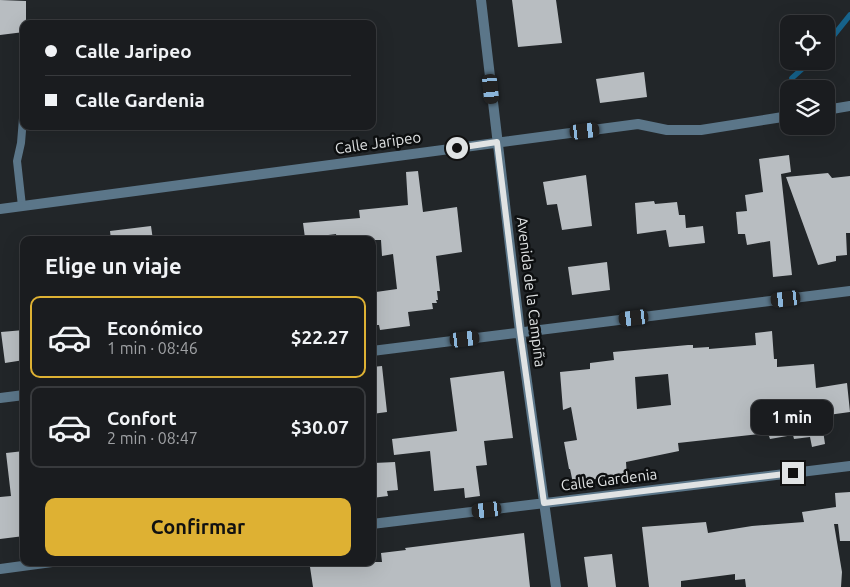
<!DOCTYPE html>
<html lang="es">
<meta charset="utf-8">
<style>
body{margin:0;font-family:Ubuntu,sans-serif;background:#232528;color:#f1f3f6;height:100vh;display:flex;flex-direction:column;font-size:19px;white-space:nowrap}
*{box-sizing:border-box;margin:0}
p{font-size:16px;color:#9fa1a4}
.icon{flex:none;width:28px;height:28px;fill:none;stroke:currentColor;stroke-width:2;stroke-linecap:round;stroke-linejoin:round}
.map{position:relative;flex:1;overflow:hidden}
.side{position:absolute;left:20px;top:236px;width:356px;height:330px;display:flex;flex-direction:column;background:#1a1c1f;border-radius:10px;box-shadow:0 5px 20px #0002,0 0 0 1px #383a3d}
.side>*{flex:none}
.guide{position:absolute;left:20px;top:20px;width:356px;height:110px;border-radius:10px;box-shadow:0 5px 20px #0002,0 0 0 1px #383a3d;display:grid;align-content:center;height:110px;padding:0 25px;background:#1a1c1f}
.buttons{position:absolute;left:780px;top:15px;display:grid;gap:10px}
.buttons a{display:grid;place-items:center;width:55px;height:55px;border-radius:10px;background:#1a1c1f;box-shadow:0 5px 20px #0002,0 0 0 1px #383a3d;font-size:25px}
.end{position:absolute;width:22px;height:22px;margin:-11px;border:6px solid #e0e3e4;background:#111;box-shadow:0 0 0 2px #111}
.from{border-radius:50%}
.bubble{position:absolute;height:35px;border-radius:10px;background:#1a1c1f;box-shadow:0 5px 20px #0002,0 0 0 1px #383a3d;font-size:16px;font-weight:700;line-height:35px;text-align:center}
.car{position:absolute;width:15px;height:30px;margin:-15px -8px;border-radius:6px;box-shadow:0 0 4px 1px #0007;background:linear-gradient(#222 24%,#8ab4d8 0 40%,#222 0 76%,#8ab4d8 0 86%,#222 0)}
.guide b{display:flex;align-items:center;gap:18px;height:48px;font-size:19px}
.guide b+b{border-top:1px solid #383a3d}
.guide i{width:12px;height:12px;background:#f1f3f6}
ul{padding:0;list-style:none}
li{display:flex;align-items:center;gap:15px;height:82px;margin:0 10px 8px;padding:0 15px;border:2px solid #383a3d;border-radius:10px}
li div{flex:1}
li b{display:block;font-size:19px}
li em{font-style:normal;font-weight:700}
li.active{border-color:#deb133}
li>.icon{width:45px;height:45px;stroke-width:1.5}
h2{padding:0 25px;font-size:22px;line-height:60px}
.action{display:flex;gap:10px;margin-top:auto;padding:10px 25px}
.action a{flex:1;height:58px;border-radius:10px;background:#deb133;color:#111;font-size:20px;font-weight:700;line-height:58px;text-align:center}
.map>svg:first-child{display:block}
</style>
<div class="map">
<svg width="850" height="587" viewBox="0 0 850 587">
<rect width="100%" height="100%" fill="#222629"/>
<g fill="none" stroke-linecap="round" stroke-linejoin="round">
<!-- stream -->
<path stroke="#17648d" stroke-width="5.5" d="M 826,45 L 850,15
M 792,78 L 811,61"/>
</g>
<!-- building -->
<path fill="#b8bdc1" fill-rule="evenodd" d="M 0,0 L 26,1 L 26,24 L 24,24 L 24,32 L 0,35 Z
M 512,0 L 556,0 L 562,43 L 518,47 Z
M 644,72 L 647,97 L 600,103 L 596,79 Z
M 789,155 L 791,172 L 781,174 L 792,275 L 773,277 L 770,241 L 747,245 L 745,234 L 738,234 L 736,212 L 747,211 L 745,195 L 763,192 L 759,159 Z
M 418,171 L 423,212 L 457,207 L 462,252 L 436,256 L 440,291 L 437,291 L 438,300 L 436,300 L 437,303 L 432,303 L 433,309 L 408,312 L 410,326 L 380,330 L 379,325 L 372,325 L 372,295 L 376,295 L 376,292 L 397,289 L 393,254 L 382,256 L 381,240 L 337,240 L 336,234 L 305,238 L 303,223 L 360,218 L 359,210 L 408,205 L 406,172 Z
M 828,173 L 832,178 L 850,176 L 850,233 L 846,233 L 847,255 L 836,256 L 836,261 L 818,265 L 786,177 Z
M 586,175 L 592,226 L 562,230 L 557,204 L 547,205 L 543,182 Z
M 654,201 L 655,204 L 677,202 L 679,215 L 685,215 L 686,228 L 703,226 L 705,243 L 669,247 L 666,230 L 637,234 L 635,203 Z
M 151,226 L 153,240 L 111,240 L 110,231 Z
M 607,262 L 610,290 L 572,295 L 568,267 Z
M 24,330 L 24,360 L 5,363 L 1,332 Z
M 772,331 L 774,359 L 777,359 L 777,367 L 814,364 L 816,388 L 847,383 L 850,412 L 821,416 L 825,444 L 812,447 L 810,437 L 794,439 L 793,435 L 770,439 L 768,433 L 678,443 L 679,451 L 626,462 L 627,478 L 603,481 L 602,478 L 573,483 L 570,469 L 569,469 L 564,442 L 577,440 L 571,407 L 563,410 L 560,372 L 590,369 L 590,363 L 614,360 L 613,352 L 688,345 L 693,345 L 693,348 L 709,347 L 709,349 L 756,345 L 755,333 ZM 668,374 L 671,405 L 637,409 L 635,377 Z
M 382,366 L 387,412 L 372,414 L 372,367 Z
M 504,371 L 513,438 L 484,441 L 487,465 L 476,466 L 480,496 L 465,498 L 464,488 L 434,491 L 430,451 L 394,455 L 392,439 L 457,431 L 450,378 Z
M 24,451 L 24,536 L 0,539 L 0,497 L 11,496 L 6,453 Z
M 395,462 L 398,490 L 387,491 L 388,496 L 372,498 L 372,467 L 375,467 L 374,463 Z
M 850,492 L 850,541 L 840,541 L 838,524 L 834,524 L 842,572 L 841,587 L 746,587 L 745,579 L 735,580 L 735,574 L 681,581 L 681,587 L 649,587 L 642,527 L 706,522 L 708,533 L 752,526 L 804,522 L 802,512 L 836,507 L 835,493 Z
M 524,533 L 530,587 L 313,587 L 310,567 L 340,562 L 382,562 L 381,553 L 406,550 L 405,548 Z
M 612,554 L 616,587 L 588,587 L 584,557 Z"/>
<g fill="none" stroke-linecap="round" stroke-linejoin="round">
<!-- lane -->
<path stroke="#5b7689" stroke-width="8" d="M 22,206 L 17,161 L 21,143 L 24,106"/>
<!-- street -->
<path stroke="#5b7689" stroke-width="10" d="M 481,0 L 520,332 L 556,587
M 826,110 L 850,106
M 0,209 L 638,124 L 667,130 L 701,130 L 789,116
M 372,351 L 850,291
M 0,398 L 24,395
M 372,524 L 850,466
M 0,569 L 52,562"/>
</g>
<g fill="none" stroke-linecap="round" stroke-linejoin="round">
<!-- route -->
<path stroke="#e0e3e4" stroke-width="6" d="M 457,148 L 497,142 L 520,332 L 544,503 L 793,473"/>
</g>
<g text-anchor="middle" stroke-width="5" stroke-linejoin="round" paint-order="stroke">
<!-- street labels -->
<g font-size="15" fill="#e0e3e4" stroke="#0d0f10">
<text transform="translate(378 143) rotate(-8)" y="5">Calle Jaripeo</text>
<text transform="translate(531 292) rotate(83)" y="5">Avenida de la Campiña</text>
<text transform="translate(609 480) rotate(-7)" y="5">Calle Gardenia</text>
</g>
</g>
</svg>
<div class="buttons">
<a><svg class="icon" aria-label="locate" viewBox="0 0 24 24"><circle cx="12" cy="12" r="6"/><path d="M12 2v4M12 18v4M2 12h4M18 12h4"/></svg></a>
<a><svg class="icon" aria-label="layers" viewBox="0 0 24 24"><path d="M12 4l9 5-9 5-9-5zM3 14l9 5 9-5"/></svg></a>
</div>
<i class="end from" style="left:457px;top:148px"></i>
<i class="end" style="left:793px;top:473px"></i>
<div class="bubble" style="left:751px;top:400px;width:82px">1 min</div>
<i class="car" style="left:491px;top:89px;rotate:174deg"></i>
<i class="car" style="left:585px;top:131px;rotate:83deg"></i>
<i class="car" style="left:786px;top:299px;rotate:263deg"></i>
<i class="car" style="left:634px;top:318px;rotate:263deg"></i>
<i class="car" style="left:465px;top:339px;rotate:83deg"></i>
<i class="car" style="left:487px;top:510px;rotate:263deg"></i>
<div class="guide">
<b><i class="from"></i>Calle Jaripeo</b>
<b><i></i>Calle Gardenia</b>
</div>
<section class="side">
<h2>Elige un viaje</h2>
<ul>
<li class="active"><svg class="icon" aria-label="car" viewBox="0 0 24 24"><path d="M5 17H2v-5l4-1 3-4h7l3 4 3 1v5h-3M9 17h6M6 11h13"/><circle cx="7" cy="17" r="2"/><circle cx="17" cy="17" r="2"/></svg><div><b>Económico</b><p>1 min · 08:46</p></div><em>$22.27</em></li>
<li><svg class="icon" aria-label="car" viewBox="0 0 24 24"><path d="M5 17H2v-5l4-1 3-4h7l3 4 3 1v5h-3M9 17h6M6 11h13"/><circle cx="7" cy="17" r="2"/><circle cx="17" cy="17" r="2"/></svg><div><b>Confort</b><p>2 min · 08:47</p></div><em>$30.07</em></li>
</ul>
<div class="action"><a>Confirmar</a></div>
</section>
</div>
